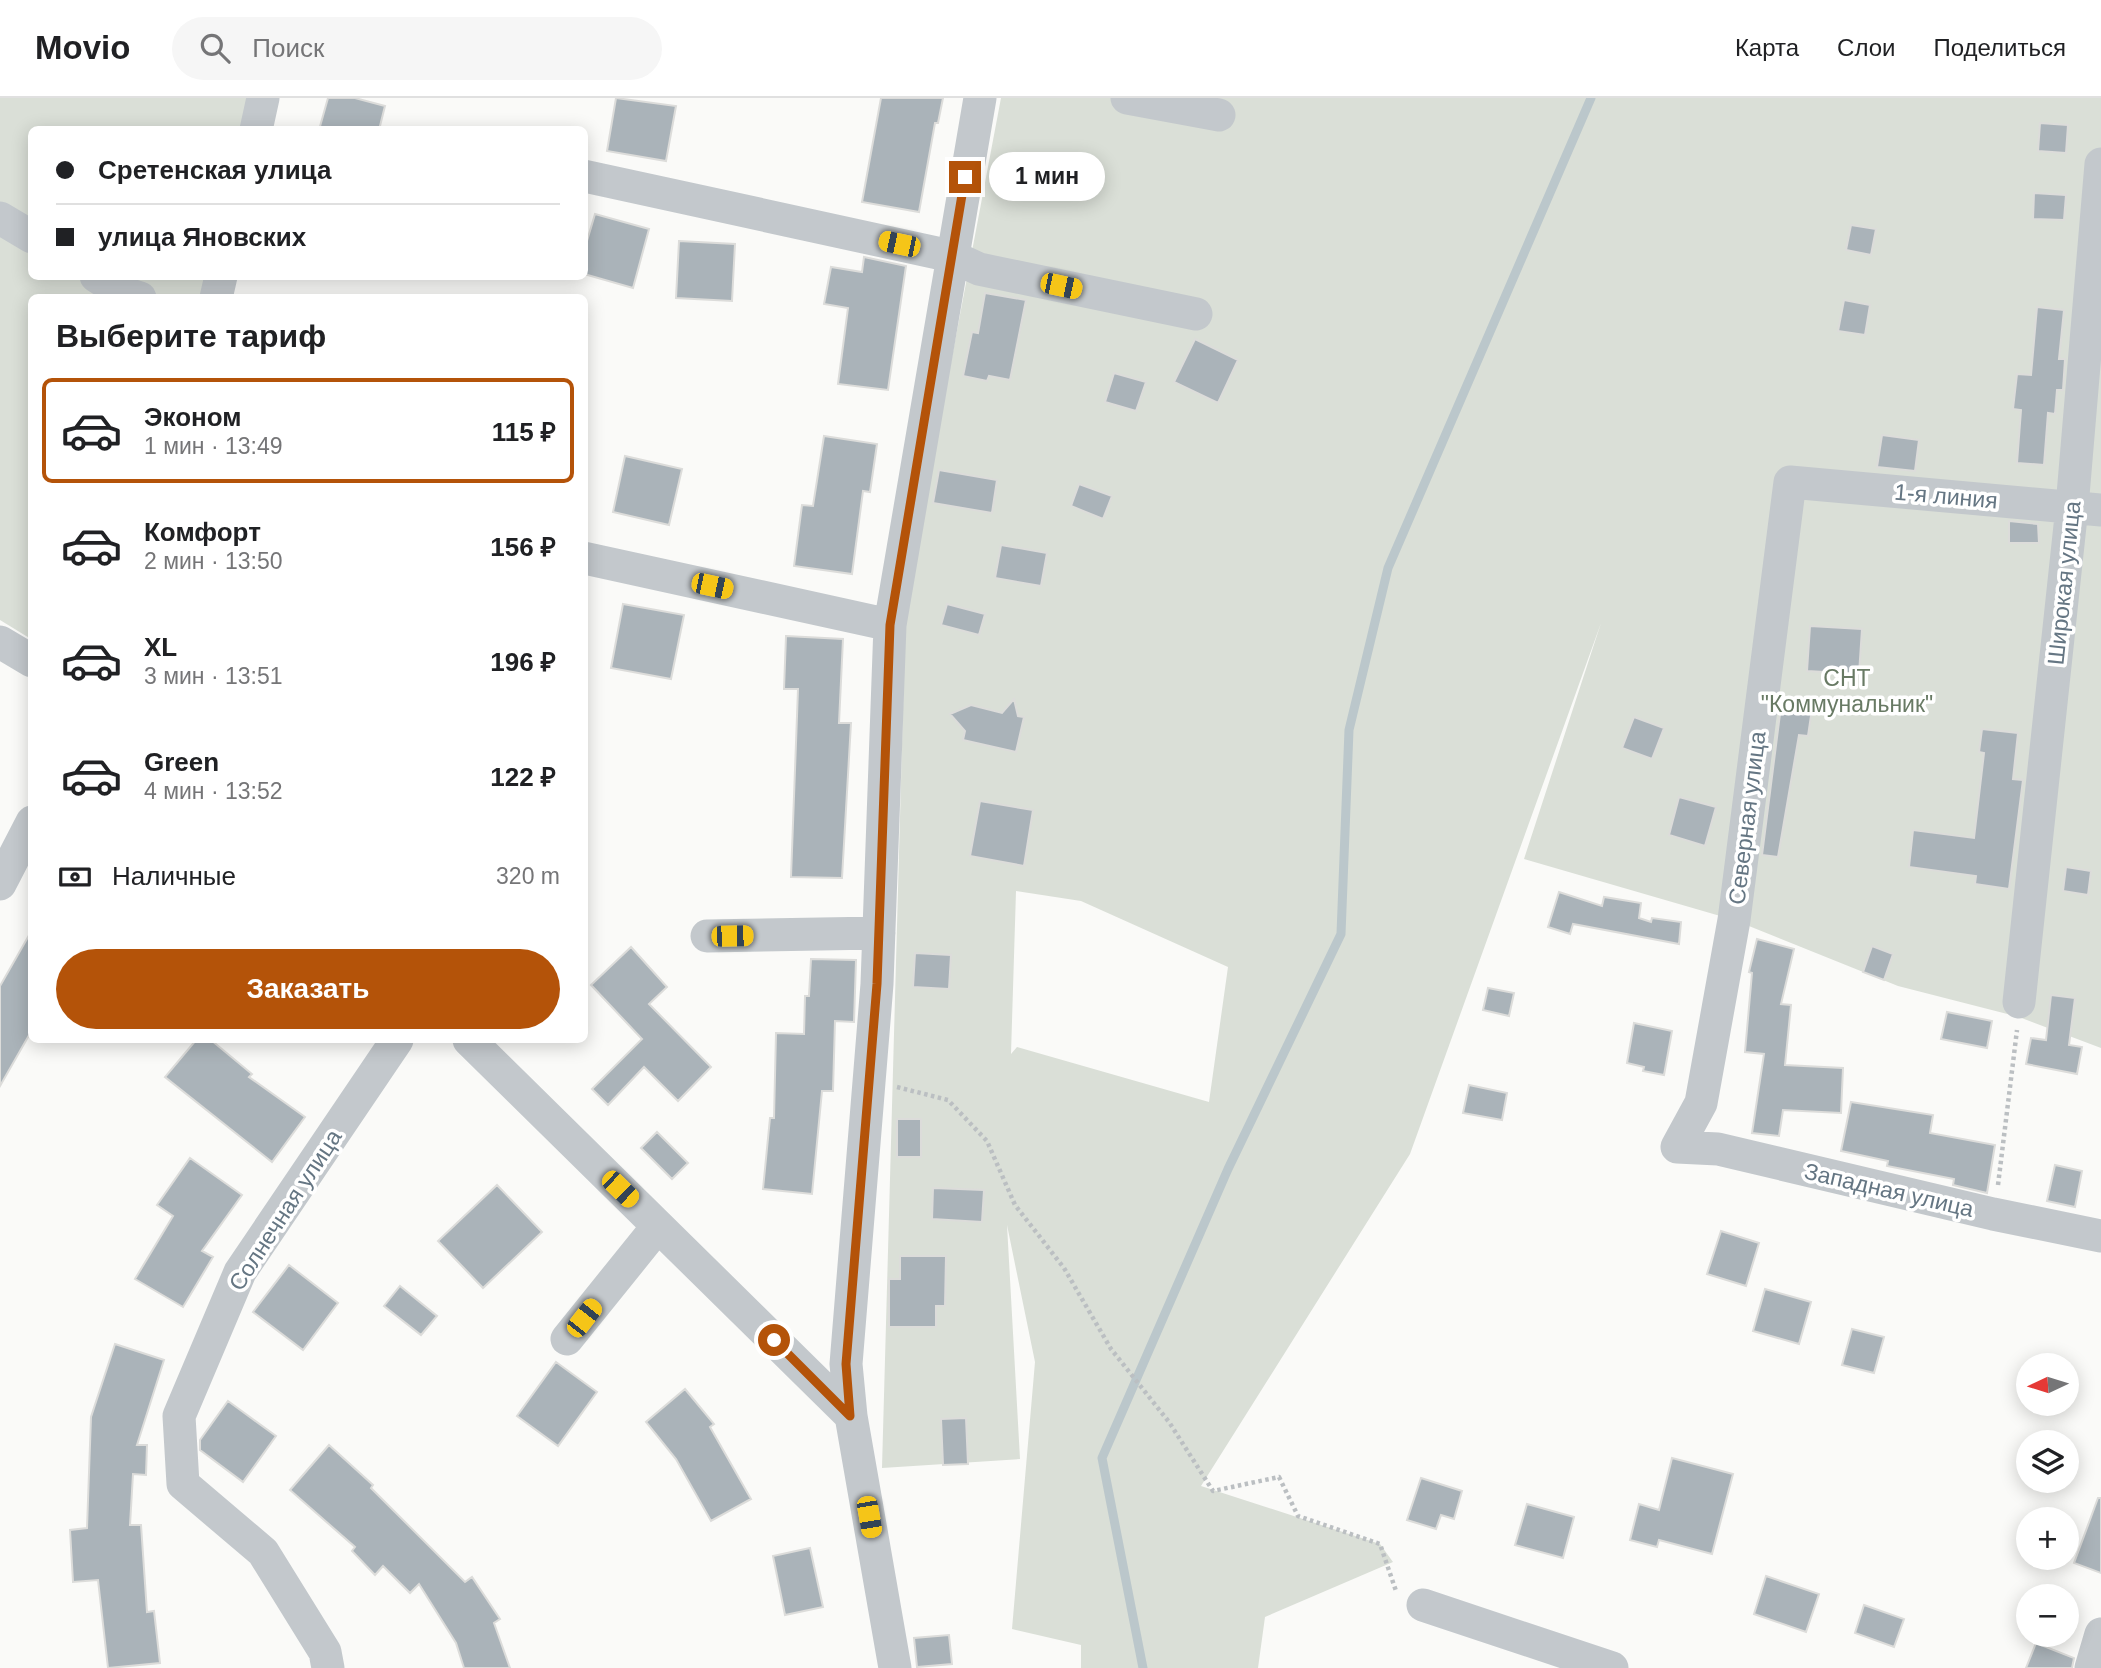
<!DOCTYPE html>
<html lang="ru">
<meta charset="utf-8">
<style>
body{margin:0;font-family:Helvetica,sans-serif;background:#f6f6f6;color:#202124;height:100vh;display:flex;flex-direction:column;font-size:26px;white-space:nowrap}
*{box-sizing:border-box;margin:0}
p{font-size:23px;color:#757577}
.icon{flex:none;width:38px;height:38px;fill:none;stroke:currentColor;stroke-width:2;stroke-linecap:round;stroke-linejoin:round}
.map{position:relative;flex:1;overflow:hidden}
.sheet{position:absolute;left:28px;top:196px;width:560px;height:749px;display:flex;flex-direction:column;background:#fff;border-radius:10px;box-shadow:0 4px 18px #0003}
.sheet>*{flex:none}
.hud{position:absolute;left:28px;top:28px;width:560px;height:154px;border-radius:10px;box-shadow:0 4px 18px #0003;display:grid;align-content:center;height:154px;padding:0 28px;background:#fff}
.needle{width:46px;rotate:266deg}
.fabs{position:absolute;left:2016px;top:1255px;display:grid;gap:14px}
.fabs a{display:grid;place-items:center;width:63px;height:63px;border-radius:50%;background:#fff;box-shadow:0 4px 18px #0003;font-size:35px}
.end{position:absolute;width:32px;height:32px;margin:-16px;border:9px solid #b45309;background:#fff;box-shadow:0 0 0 4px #fff}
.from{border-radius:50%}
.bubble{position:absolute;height:49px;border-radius:24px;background:#fff;box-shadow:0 4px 18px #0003;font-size:23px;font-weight:600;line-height:49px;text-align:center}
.car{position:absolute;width:21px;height:42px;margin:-21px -10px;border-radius:9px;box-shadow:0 0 5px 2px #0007;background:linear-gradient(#f5c518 24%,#345 0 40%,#f5c518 0 76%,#345 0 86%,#f5c518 0)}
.hud b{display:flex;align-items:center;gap:24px;height:66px;font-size:26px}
.hud b+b{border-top:2px solid #e0e0e0}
.hud i{width:18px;height:18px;background:#202124}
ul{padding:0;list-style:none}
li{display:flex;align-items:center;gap:21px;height:105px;margin:0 14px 10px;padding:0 14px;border:4px solid transparent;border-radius:10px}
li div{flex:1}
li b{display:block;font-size:26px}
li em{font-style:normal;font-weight:600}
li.current{border-color:#b45309}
li>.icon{width:63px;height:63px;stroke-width:1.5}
h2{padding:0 28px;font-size:32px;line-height:84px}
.pay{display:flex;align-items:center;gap:18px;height:77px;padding:0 28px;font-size:26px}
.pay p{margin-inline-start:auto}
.primary-button{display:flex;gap:14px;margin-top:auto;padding:14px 28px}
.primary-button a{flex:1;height:80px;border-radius:42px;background:#b45309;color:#fff;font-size:28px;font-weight:600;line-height:80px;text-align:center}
header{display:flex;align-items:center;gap:42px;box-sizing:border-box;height:98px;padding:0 35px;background:#fff;border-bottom:2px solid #e0e0e0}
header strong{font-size:33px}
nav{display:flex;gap:38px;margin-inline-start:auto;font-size:24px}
.search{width:490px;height:63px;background:#f6f6f6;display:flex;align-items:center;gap:18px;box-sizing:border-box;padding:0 24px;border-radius:38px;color:#757577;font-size:26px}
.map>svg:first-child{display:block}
</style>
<header>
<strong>Movio</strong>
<div class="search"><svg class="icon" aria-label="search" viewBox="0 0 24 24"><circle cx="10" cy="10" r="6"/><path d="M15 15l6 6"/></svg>Поиск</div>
<nav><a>Карта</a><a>Слои</a><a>Поделиться</a></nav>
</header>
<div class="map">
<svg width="2101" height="1570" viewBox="0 0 2101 1570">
<rect width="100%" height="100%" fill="#fafaf8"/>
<!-- green -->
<path fill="#dadfd7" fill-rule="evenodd" d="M 0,0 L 249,0 L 242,31 L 32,32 L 32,178 L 208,179 L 203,199 L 32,200 L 31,541 L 0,522 Z
M 1001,0 L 2101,0 L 2101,950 L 2019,919 L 1898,888 L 1734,822 L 1524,761 L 1601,525 L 1410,1056 L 1201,1388 L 1380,1446 L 1393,1464 L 1265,1519 L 1258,1570 L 1081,1570 L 1081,1547 L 1012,1531 L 1035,1264 L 1007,1127 L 1020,1361 L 882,1370 L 906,502 ZM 1016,793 L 1081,803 L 1228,869 L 1209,1004 L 1017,949 L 1011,956 Z"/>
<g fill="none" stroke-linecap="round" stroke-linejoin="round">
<!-- stream -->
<path stroke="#bbc7cb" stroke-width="9" d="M 1143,1570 L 1102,1360 L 1228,1071 L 1341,836 L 1349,632 L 1388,470 L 1591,0"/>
</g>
<!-- building -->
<path fill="#aab3b9" stroke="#dcdcda" stroke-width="2" d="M 328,0 L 355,0 L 385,8 L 379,32 L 319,32 Z
M 616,0 L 676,8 L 666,63 L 607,53 Z
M 881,0 L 943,0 L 938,25 L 935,25 L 919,114 L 862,104 Z
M 2040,25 L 2068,27 L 2066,55 L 2038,53 Z
M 2034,95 L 2066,97 L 2064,122 L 2033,121 Z
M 595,116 L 649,131 L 633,190 L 584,176 L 584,153 Z
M 1851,127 L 1876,131 L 1871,157 L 1846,152 Z
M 679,143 L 735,146 L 732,203 L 676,200 Z
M 864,159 L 906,168 L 888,292 L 838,286 L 848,210 L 824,206 L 831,169 L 862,174 Z
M 985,195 L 1026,202 L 1010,282 L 989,278 L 987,283 L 963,278 L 972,234 L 978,235 Z
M 1844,202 L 1870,207 L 1865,237 L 1838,233 Z
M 2037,209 L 2064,212 L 2059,261 L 2065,261 L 2063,292 L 2057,292 L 2055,316 L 2048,315 L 2044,367 L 2017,365 L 2021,312 L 2013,311 L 2017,276 L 2031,277 Z
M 1195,241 L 1238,262 L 1218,305 L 1174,284 Z
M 1114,275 L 1146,284 L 1136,313 L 1105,304 Z
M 1882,337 L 1919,342 L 1915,373 L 1877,369 Z
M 824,338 L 877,346 L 870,394 L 863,393 L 852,476 L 794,468 L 802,407 L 813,408 Z
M 625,358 L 682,371 L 669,427 L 613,414 Z
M 939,372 L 997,382 L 992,415 L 933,405 Z
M 1079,386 L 1112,398 L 1103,421 L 1071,408 Z
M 2009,423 L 2038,426 L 2039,445 L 2009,445 Z
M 1001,447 L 1047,455 L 1041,488 L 995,480 Z
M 623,506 L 684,517 L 671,581 L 611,570 Z
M 947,506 L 985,516 L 979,537 L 941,527 Z
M 1810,528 L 1862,531 L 1859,576 L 1807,573 Z
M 786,538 L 843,541 L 839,625 L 851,625 L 842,780 L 791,779 L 798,591 L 784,591 Z
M 1014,601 L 1018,618 L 1024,619 L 1016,654 L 963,642 L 965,633 L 950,616 L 971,607 L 1002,615 Z
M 1781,608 L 1812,611 L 1808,638 L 1799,637 L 1778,759 L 1762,757 Z
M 1634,619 L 1664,630 L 1652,661 L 1622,650 Z
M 1982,631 L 2018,635 L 2013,681 L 2023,682 L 2009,791 L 1975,786 L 1976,778 L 1909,769 L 1913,732 L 1974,740 L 1984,655 L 1979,654 Z
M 1679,699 L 1716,709 L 1705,748 L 1669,737 Z
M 980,703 L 1033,712 L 1024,768 L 970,758 Z
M 2066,769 L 2091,773 L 2088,797 L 2063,793 Z
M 1559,794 L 1602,808 L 1604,799 L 1641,805 L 1639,820 L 1651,824 L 1652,820 L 1681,824 L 1679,846 L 1573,826 L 1570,836 L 1548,829 Z
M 32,832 L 32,932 L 0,988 L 0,888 Z
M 1757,841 L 1794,851 L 1781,906 L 1791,907 L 1785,967 L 1843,970 L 1841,1015 L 1783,1012 L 1779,1038 L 1752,1035 L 1764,956 L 1745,954 L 1752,875 L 1749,874 Z
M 1872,848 L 1893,856 L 1884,882 L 1863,874 Z
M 631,849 L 667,889 L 649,906 L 711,969 L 678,1003 L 644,969 L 608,1007 L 592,991 L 642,941 L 591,887 Z
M 915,855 L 951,857 L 949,891 L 913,889 Z
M 811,861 L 856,862 L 854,924 L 835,923 L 833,993 L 822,993 L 812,1096 L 763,1091 L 770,1020 L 774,1020 L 776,935 L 804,936 L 805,898 L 809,898 Z
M 1488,890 L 1514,895 L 1509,918 L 1483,912 Z
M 2051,897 L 2075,900 L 2069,947 L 2082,949 L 2077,976 L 2026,966 L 2031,940 L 2046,942 Z
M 1947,914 L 1992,923 L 1987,950 L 1941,941 Z
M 1634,925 L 1672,933 L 1664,977 L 1643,973 L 1644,969 L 1627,965 Z
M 196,942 L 211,942 L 252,976 L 249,979 L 305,1019 L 272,1064 L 165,979 Z
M 1469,987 L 1507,995 L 1502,1022 L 1463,1015 Z
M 1851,1004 L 1933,1017 L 1930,1035 L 1995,1047 L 1987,1095 L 1953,1087 L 1954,1081 L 1887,1068 L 1888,1063 L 1841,1053 Z
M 897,1021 L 921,1021 L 921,1059 L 897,1059 Z
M 657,1034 L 688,1065 L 672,1081 L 641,1050 Z
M 190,1060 L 242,1097 L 202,1153 L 213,1159 L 183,1209 L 135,1181 L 173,1118 L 157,1107 Z
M 2055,1067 L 2082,1073 L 2075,1109 L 2047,1103 Z
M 497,1087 L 542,1134 L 483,1190 L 438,1143 Z
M 933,1090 L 984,1092 L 982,1124 L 932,1121 Z
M 1721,1133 L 1759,1145 L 1746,1188 L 1707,1176 Z
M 900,1158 L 946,1158 L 945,1208 L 936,1208 L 936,1229 L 889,1229 L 889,1181 L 900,1181 Z
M 289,1167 L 338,1205 L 303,1252 L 253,1214 Z
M 400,1188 L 437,1218 L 421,1237 L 384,1208 Z
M 1765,1191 L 1811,1204 L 1799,1246 L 1753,1233 Z
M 1852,1231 L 1884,1239 L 1874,1275 L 1842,1267 Z
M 115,1246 L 164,1262 L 137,1347 L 147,1347 L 146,1377 L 133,1376 L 130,1427 L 141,1427 L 147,1514 L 154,1513 L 160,1565 L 108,1570 L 98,1482 L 73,1484 L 70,1432 L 87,1430 L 91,1319 Z
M 556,1264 L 597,1294 L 558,1348 L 517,1318 Z
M 685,1291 L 714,1326 L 710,1329 L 751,1401 L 711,1423 L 676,1361 L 646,1324 Z
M 228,1303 L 276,1338 L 243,1384 L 200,1352 L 200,1342 Z
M 966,1320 L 968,1366 L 943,1367 L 941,1321 Z
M 329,1347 L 373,1387 L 371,1390 L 465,1484 L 472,1479 L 500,1521 L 494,1525 L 510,1570 L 464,1570 L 456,1545 L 419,1486 L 410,1495 L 383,1468 L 375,1477 L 352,1453 L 355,1449 L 290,1392 Z
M 1672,1360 L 1733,1376 L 1712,1456 L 1659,1442 L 1657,1449 L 1630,1442 L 1639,1406 L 1659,1412 Z
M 1421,1380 L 1462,1393 L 1454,1421 L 1441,1417 L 1436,1431 L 1407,1422 Z
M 2098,1400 L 2101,1400 L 2101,1475 L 2074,1465 Z
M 1527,1406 L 1574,1419 L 1563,1460 L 1515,1447 Z
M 810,1450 L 823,1509 L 785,1517 L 773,1458 Z
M 1766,1478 L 1819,1496 L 1806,1534 L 1754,1516 Z
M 1864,1507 L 1904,1521 L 1894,1549 L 1855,1535 Z
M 949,1537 L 952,1566 L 917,1569 L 914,1540 Z
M 2036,1545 L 2074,1560 L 2072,1570 L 2026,1570 Z"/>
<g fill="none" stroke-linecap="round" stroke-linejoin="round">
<!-- path -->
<path stroke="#bbbfc2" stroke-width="4.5" stroke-dasharray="3.5 3.5" stroke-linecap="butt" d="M 897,989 L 948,1002 L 987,1043 L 1015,1107 L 1064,1170 L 1111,1251 L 1169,1324 L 1213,1393 L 1279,1379 L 1298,1418 L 1380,1446 L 1396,1493
M 1998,1087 L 2017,932"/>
<!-- minor -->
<path stroke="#c3c8cc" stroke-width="33" d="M 1127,0 L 1219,17
M 256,32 L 263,0
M 584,78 L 951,158 L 979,171 L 1196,216
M 0,120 L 32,139
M 96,178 L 121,194 L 140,200
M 216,200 L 221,178
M 2101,412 L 1790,384 L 1734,822 L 1701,1005 L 1677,1049 L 1718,1051 L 1993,1116 L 2101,1138
M 584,460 L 890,527
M 0,544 L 32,563
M 0,786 L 32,724
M 707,838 L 879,835
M 2019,904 L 2072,409 L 2101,66
M 469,942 L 851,1318
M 567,1241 L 658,1128
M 1423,1507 L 1612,1570
M 328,1570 L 325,1554 L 263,1454 L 183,1386 L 179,1318 L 240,1174 L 397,942
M 895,1570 L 851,1318 L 846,1266 L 877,886 L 890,527 L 980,0
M 2091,1570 L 2101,1536"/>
</g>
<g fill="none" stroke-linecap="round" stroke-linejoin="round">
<!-- route -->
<path stroke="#b45309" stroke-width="9" d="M 774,1242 L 850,1318 L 846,1266 L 877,886 L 890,527 L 965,79"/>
</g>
<g text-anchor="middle" stroke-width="7" stroke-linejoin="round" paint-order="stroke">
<!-- street labels -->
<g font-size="23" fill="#657683" stroke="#fff">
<text transform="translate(1946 398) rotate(5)" y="8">1-я линия</text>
<text transform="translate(2064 485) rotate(-84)" y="8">Широкая улица</text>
<text transform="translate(1747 720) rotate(-83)" y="8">Северная улица</text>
<text transform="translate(1889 1092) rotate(13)" y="8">Западная улица</text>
<text transform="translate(285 1112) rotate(-57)" y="8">Солнечная улица</text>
</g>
<!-- park labels -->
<g font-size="23" fill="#687a64" stroke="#fff">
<text x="1847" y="588">СНТ<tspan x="1847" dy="26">"Коммунальник"</tspan></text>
</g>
</g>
</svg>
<div class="fabs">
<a><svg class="needle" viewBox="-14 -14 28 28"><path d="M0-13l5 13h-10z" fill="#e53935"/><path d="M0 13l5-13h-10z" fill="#757577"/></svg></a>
<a><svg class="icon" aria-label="layers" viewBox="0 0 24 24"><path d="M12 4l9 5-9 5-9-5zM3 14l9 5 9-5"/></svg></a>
<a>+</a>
<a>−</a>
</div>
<i class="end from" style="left:774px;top:1242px"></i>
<i class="end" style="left:965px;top:79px"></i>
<div class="bubble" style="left:989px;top:54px;width:116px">1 мин</div>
<i class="car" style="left:899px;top:146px;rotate:282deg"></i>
<i class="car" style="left:1061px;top:188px;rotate:102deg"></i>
<i class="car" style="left:712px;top:488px;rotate:102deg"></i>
<i class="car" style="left:732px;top:838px;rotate:89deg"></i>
<i class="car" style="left:620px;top:1091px;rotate:134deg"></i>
<i class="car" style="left:584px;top:1220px;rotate:38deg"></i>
<i class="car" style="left:869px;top:1419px;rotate:170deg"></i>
<div class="hud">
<b><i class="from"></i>Сретенская улица</b>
<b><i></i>улица Яновских</b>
</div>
<section class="sheet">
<h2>Выберите тариф</h2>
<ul>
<li class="current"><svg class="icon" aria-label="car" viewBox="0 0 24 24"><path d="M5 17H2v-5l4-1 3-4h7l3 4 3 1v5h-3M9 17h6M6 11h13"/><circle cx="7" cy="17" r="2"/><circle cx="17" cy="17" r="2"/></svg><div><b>Эконом</b><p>1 мин · 13:49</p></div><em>115 ₽</em></li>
<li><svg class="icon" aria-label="car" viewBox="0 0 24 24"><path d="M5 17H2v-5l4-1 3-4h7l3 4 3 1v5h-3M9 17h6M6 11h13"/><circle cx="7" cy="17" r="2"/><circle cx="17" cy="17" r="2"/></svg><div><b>Комфорт</b><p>2 мин · 13:50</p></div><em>156 ₽</em></li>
<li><svg class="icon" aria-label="car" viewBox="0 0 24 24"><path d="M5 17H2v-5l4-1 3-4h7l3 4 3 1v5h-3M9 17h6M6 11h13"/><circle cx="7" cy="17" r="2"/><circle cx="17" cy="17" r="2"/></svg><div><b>XL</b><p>3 мин · 13:51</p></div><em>196 ₽</em></li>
<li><svg class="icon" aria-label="car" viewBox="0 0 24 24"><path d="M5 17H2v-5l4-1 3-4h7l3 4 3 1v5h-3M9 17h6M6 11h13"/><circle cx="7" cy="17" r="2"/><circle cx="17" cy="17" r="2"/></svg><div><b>Green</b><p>4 мин · 13:52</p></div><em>122 ₽</em></li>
</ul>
<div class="pay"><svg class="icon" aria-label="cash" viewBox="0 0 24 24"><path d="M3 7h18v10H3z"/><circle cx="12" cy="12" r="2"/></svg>Наличные<p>320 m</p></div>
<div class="primary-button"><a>Заказать</a></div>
</section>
</div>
